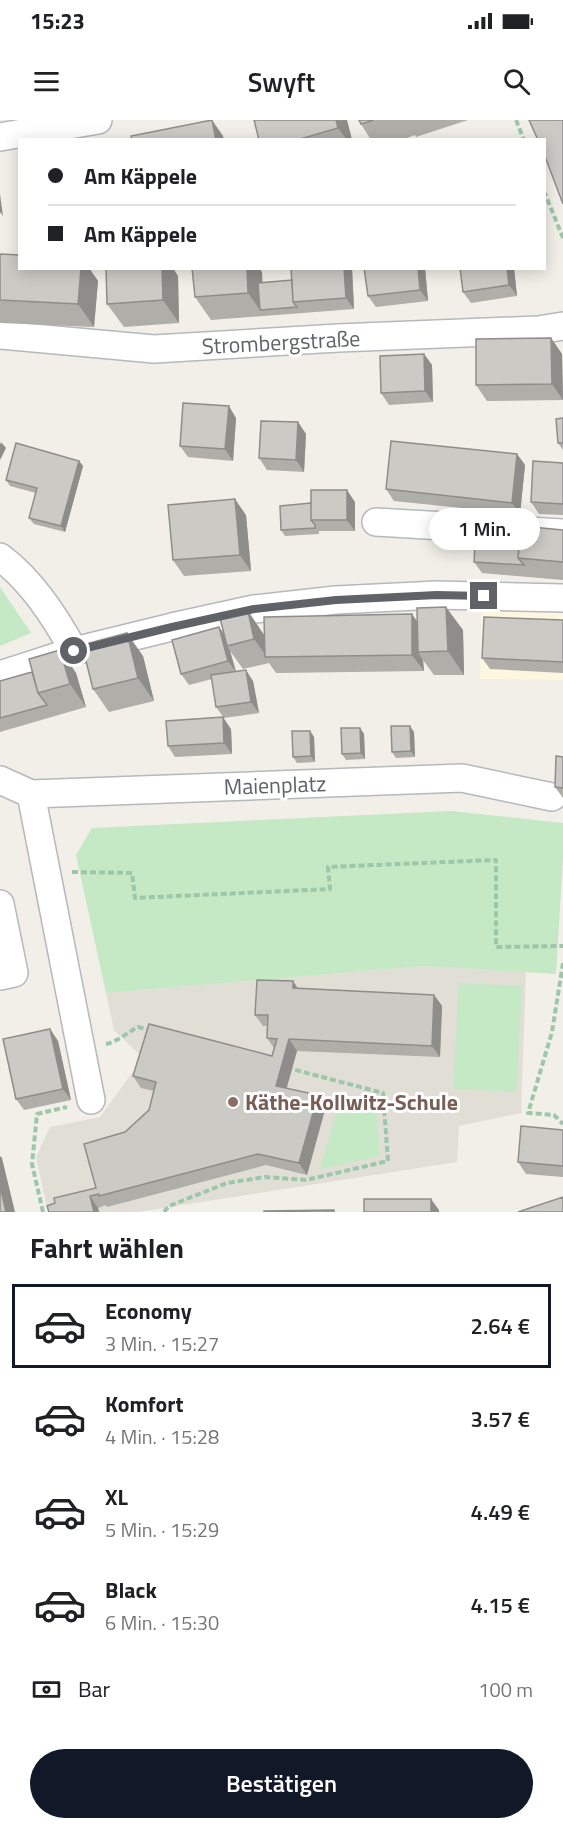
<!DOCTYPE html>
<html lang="de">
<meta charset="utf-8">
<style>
body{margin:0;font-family:"Titillium Web",sans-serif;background:#f6f6f6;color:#202124;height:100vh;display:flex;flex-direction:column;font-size:22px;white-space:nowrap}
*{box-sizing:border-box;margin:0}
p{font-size:20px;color:#757577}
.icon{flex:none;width:33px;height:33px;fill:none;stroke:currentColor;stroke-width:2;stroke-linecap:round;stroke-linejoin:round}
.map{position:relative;height:1092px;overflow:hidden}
.sheet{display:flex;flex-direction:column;background:#fff;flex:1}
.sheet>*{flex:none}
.guide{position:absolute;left:18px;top:18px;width:528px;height:132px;border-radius:0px;box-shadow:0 3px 15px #0003;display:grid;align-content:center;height:132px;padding:0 30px;background:#fff}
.end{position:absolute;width:27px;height:27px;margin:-14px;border:8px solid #5f6368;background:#fff;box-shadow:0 0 0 3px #fff}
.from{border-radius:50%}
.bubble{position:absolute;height:42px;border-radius:21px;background:#fff;box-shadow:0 3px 15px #0003;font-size:20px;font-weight:600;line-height:42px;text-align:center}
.guide b{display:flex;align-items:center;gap:21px;height:57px;font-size:22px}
.guide b+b{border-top:2px solid #e0e0e0}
.guide i{width:15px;height:15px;background:#202124}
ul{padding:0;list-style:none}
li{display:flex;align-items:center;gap:18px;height:84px;margin:0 12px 9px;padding:0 18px;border:3px solid transparent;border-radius:0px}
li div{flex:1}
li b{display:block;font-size:22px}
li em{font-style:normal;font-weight:600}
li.selected{border-color:#111827}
li>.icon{width:54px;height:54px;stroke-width:1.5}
h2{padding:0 30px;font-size:27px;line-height:72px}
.pay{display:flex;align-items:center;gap:15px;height:66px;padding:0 30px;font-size:22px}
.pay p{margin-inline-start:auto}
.action{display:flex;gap:12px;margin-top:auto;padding:12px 30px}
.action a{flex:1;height:69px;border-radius:36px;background:#111827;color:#fff;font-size:24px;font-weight:600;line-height:69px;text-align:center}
.status{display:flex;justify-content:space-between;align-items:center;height:42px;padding:0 30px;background:#fff;direction:ltr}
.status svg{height:16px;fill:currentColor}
header{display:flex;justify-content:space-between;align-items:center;height:78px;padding:0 30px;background:#fff;font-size:27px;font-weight:600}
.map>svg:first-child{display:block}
</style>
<div class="status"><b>15:23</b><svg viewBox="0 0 49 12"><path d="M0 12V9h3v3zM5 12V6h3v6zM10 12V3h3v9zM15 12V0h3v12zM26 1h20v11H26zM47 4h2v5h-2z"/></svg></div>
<header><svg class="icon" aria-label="menu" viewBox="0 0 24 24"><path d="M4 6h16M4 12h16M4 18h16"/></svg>Swyft<svg class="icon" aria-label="search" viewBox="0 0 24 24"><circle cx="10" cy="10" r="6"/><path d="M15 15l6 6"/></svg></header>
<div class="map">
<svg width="563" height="1092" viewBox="0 0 563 1092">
<rect width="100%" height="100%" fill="#f1efe8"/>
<!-- commercial -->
<path fill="#fef7e0" d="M 482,462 L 563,465 L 563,560 L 480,559 Z"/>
<!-- education -->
<path fill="#e1ded6" d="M 423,846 L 526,852 L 521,993 L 459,1006 L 457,1042 L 138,1092 L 48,1092 L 36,1037 L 50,1007 L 100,997 L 143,938 L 114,910 L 106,873 Z"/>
<!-- green -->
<path fill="#c5e8c5" d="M 0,467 L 31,513 L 0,526 Z
M 451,691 L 563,703 L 563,737 L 556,854 L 423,846 L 106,873 L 76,735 L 92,708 Z
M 459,863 L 522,866 L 516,972 L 453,969 Z
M 337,990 L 376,990 L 380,1036 L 320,1049 Z"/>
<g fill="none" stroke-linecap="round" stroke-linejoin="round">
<defs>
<path id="minor" d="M 0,17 L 98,0
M 0,215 L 154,229 L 338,218 L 538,210 L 563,206
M 376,402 L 563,413
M 0,437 C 32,461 55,497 74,531
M 0,555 L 74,531 L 172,507 L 254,489 L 336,480 L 437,475 L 563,478
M 0,660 L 31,674 L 462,658 L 552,677
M 31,674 L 91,980
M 0,784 L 14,853 L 0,856"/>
</defs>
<!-- minor casing -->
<use href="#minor" stroke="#b5b8bc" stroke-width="30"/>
<!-- path -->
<path stroke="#9cc7a9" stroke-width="4" stroke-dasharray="6 3" stroke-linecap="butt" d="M 516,0 L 524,20
M 544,71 L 563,118
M 72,752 L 132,753 L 135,778 L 330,769 L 328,747 L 496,740 L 496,827 L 563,826
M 563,843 L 552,912 L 528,993 L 554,995 L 563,1004
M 106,924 C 117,922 128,912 138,907 L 150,910
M 43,1092 L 32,1044 L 37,994 L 67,987
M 164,1092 L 169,1086 L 227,1063 L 265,1057 L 306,1060 L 388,1041 L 383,973 L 288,948"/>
<!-- minor -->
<use href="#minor" stroke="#fff" stroke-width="27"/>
</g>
<!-- wall -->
<path fill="#afaea9" d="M 254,0 L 347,0 L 352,20 L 259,20 Z
M 359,0 L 468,0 L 416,17 L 415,15 L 402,20 L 371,20 L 361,4 Z
M 0,134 L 20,148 L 89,148 L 98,161 L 94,207 L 0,203 Z
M 291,148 L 352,148 L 354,189 L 211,200 L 195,177 L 262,152 L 262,163 L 292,160 Z
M 425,148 L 428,181 L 376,187 L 368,176 Z
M 514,148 L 517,176 L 471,183 L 463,172 Z
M 178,156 L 179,203 L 124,207 L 107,184 Z
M 551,218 L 562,234 L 563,280 L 487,281 L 476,265 Z
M 424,234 L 432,245 L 433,282 L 389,285 L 381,273 Z
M 236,298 L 233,341 L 188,337 L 180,326 Z
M 563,298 L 563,330 L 558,323 Z
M 298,302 L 306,314 L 304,352 L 267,350 L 259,338 Z
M 517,334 L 525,345 L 520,394 L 394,381 L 386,369 Z
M 79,341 L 83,346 L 65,412 L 34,404 L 29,398 L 36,373 L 10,366 L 6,360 Z
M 563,343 L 563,395 L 539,394 L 531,382 Z
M 355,382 L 355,411 L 319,411 L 319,414 L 285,416 L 281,410 Z
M 246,395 L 251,451 L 184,456 L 173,440 Z
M 563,410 L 563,460 L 482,453 L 474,442 L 520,413 Z
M 248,491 L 264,515 L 417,502 L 463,510 L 464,555 L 434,555 L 423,540 L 424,551 L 276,553 L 269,543 L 243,549 L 230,531 L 236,551 L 253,561 L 259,593 L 224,598 L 216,587 L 212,559 L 189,565 L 181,554 Z
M 563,500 L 563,553 L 490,549 L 482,538 Z
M 60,530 L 76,553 L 86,587 L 0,612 L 0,561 L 32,552 Z
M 143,536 L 154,581 L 109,592 L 93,569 Z
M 360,608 L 364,614 L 365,639 L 346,640 L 342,634 Z
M 231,609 L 232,634 L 175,637 L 168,626 Z
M 310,611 L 314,617 L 315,642 L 297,643 L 293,637 Z
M 414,612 L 415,637 L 396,638 L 392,632 Z
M 563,637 L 563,678 L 555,667 Z
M 298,868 L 434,875 L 442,886 L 440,937 L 297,931 L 286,968 L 318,975 L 326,986 L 307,1055 L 266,1045 L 107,1087 L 106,1085 L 98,1088 L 99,1092 L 49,1092 L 96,1068 L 125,1012 L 149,990 L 154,971 L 141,968 L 133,956 L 272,936 L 274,928 L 267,918 L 268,906 L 263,906 L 255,895 Z
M 50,909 L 58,921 L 71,980 L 24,990 L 16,979 Z
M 563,1010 L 563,1057 L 526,1054 L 518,1042 Z"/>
<!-- shaded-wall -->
<path fill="#8f8d8a" d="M 212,0 L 223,16 L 224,20 L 216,20 Z
M 336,0 L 347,0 L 352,20 L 347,20 L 338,8 Z
M 0,74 L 3,96 L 0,92 Z
M 81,148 L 89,148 L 98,161 L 94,207 L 78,184 Z
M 162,148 L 173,148 L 178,156 L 179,203 L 163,180 Z
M 247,148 L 259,148 L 262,152 L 264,190 L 260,190 L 248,173 Z
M 344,148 L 352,148 L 354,189 L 346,178 Z
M 418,148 L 425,148 L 428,181 L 420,170 Z
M 507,148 L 514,148 L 517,176 L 509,165 Z
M 551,218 L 562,234 L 563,280 L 552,264 Z
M 424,234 L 432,245 L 433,282 L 425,271 Z
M 229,286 L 236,298 L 233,341 L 225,329 Z
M 298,302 L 306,314 L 304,352 L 296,340 Z
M 1,322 L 6,328 L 0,340 L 0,325 Z
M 517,334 L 525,345 L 520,394 L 512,383 Z
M 79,341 L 83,346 L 65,412 L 61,406 Z
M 347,370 L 355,382 L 355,411 L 347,400 Z
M 235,379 L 246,395 L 251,451 L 240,435 Z
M 446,487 L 463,510 L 464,555 L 448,531 Z
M 248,491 L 264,515 L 267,537 L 254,519 Z
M 412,494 L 423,510 L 418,532 L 423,540 L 424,551 L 412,535 Z
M 219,507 L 227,519 L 227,526 L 230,531 L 236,552 L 228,541 Z
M 127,513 L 143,536 L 154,581 L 138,558 Z
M 60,530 L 76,553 L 86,587 L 70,564 Z
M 246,550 L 253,561 L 259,593 L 251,582 Z
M 223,597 L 231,609 L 232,634 L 224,623 Z
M 410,606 L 414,612 L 415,637 L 411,631 Z
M 360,608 L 364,614 L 365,639 L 361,633 Z
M 310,611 L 314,617 L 315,642 L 311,636 Z
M 293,861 L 301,873 L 293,868 Z
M 434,875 L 442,886 L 440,937 L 432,926 Z
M 50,909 L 58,921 L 71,980 L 63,969 Z
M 289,919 L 297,931 L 284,978 L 276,966 Z
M 318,975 L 326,986 L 307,1055 L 299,1043 Z
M 0,1036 L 2,1038 L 15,1092 L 6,1092 L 0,1066 Z
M 90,1076 L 98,1088 L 99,1092 L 94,1092 Z
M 431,1079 L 439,1090 L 439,1092 L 431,1092 Z"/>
<!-- building -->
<path fill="#cccac5" stroke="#8f8d8a" stroke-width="1.5" d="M 212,0 L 216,20 L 132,20 L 131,16 Z
M 254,0 L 336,0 L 338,8 L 297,20 L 259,20 Z
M 359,0 L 374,0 L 361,4 Z
M 529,0 L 563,0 L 563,84 L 544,34 L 544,20 L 538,20 Z
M 0,134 L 20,135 L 20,148 L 81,148 L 78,184 L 0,180 Z
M 106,148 L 162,148 L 163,180 L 107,184 Z
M 192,148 L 247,148 L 248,173 L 195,177 Z
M 291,148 L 344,148 L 346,178 L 293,182 Z
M 364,148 L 418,148 L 420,170 L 368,176 Z
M 460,148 L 507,148 L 509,165 L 463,172 Z
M 292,160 L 293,182 L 297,187 L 260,190 L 258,163 Z
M 551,218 L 552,264 L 476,265 L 476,219 Z
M 424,234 L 425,271 L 381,273 L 380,236 Z
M 183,283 L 229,286 L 225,329 L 180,326 Z
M 563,298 L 563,323 L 558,323 L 556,299 Z
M 261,301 L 298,302 L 296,340 L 259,338 Z
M 391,321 L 517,334 L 512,383 L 386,369 Z
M 16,323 L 79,341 L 61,406 L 29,398 L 37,368 L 6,360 Z
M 533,341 L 563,343 L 563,384 L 531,382 Z
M 311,370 L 347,370 L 347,400 L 311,400 Z
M 235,379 L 240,435 L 173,440 L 168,385 Z
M 311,383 L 311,400 L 315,405 L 315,408 L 281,410 L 280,386 Z
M 521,406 L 563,410 L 563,442 L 518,438 Z
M 476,409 L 520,413 L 518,438 L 524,445 L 474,442 Z
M 446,487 L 448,531 L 418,532 L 417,488 Z
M 248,491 L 254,519 L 227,526 L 220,498 Z
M 412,494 L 412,535 L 265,537 L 264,497 Z
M 484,497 L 563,500 L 563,542 L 482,538 Z
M 219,507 L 228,541 L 181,554 L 172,520 Z
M 127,513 L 138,558 L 93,569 L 82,525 Z
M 60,530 L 70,564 L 38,573 L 29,539 Z
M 246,550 L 251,582 L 216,587 L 211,555 Z
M 32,552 L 38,573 L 47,585 L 0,598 L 0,561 Z
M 223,597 L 224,623 L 168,626 L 166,601 Z
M 391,606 L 410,606 L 411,631 L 392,632 Z
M 341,608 L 360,608 L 361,633 L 342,634 Z
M 292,611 L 310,611 L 311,636 L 293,637 Z
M 556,636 L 563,637 L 563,668 L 555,667 Z
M 257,860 L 293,861 L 293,868 L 434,875 L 432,926 L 289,919 L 276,966 L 318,975 L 299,1043 L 258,1034 L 99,1076 L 99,1074 L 90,1076 L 94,1092 L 49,1092 L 47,1086 L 55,1083 L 54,1078 L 96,1068 L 84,1024 L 125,1012 L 149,990 L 156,962 L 133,956 L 149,904 L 272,936 L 277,919 L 267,918 L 268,895 L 255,895 Z
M 50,909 L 63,969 L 16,979 L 3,919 Z
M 521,1006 L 563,1010 L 563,1046 L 518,1042 Z
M 0,1066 L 6,1092 L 0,1092 Z
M 563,1077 L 563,1092 L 518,1092 Z
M 364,1079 L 431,1079 L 431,1092 L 364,1092 Z
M 334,1090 L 334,1092 L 264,1092 L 264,1091 Z"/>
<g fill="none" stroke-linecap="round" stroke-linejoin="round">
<!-- route -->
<path stroke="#5f6368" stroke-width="8" d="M 74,531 L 172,507 L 254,489 L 336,480 L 437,475 L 484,476"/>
</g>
<!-- markers -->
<circle fill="#8d6e63" stroke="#fff" stroke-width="2" cx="233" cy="982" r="6"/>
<g text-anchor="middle" stroke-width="6" stroke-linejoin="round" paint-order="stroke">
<!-- street labels -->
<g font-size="22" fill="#5f6368" stroke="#fff">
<text transform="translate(281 222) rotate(-3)" y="8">Strombergstraße</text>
<text transform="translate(275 665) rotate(-2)" y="8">Maienplatz</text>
</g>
<!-- education labels -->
<g font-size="22" font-weight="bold" fill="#785e54" stroke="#fff" text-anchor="start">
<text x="245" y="990">Käthe-Kollwitz-Schule</text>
</g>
</g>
</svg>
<i class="end from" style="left:74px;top:531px"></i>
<i class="end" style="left:484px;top:476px"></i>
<div class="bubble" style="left:429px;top:388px;width:111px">1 Min.</div>
<div class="guide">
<b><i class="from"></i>Am Käppele</b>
<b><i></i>Am Käppele</b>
</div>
</div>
<section class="sheet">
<h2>Fahrt wählen</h2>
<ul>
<li class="selected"><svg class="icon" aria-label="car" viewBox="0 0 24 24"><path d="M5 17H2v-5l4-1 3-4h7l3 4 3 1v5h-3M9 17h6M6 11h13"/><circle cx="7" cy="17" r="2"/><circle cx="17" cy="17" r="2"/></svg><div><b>Economy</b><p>3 Min. · 15:27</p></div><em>2.64 €</em></li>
<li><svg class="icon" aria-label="car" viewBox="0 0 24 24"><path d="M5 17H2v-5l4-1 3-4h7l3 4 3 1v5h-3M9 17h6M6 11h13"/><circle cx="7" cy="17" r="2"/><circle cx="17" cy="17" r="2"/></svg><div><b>Komfort</b><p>4 Min. · 15:28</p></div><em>3.57 €</em></li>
<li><svg class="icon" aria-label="car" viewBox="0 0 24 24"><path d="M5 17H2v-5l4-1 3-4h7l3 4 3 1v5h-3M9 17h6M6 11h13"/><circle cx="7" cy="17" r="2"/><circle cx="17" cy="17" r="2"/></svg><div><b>XL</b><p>5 Min. · 15:29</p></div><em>4.49 €</em></li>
<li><svg class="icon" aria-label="car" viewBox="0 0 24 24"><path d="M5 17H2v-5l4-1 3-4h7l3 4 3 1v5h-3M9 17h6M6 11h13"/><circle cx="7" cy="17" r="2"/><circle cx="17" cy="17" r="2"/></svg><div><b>Black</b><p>6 Min. · 15:30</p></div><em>4.15 €</em></li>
</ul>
<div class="pay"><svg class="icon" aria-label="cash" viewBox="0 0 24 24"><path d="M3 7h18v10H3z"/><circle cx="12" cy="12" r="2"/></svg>Bar<p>100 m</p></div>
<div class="action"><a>Bestätigen</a></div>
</section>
